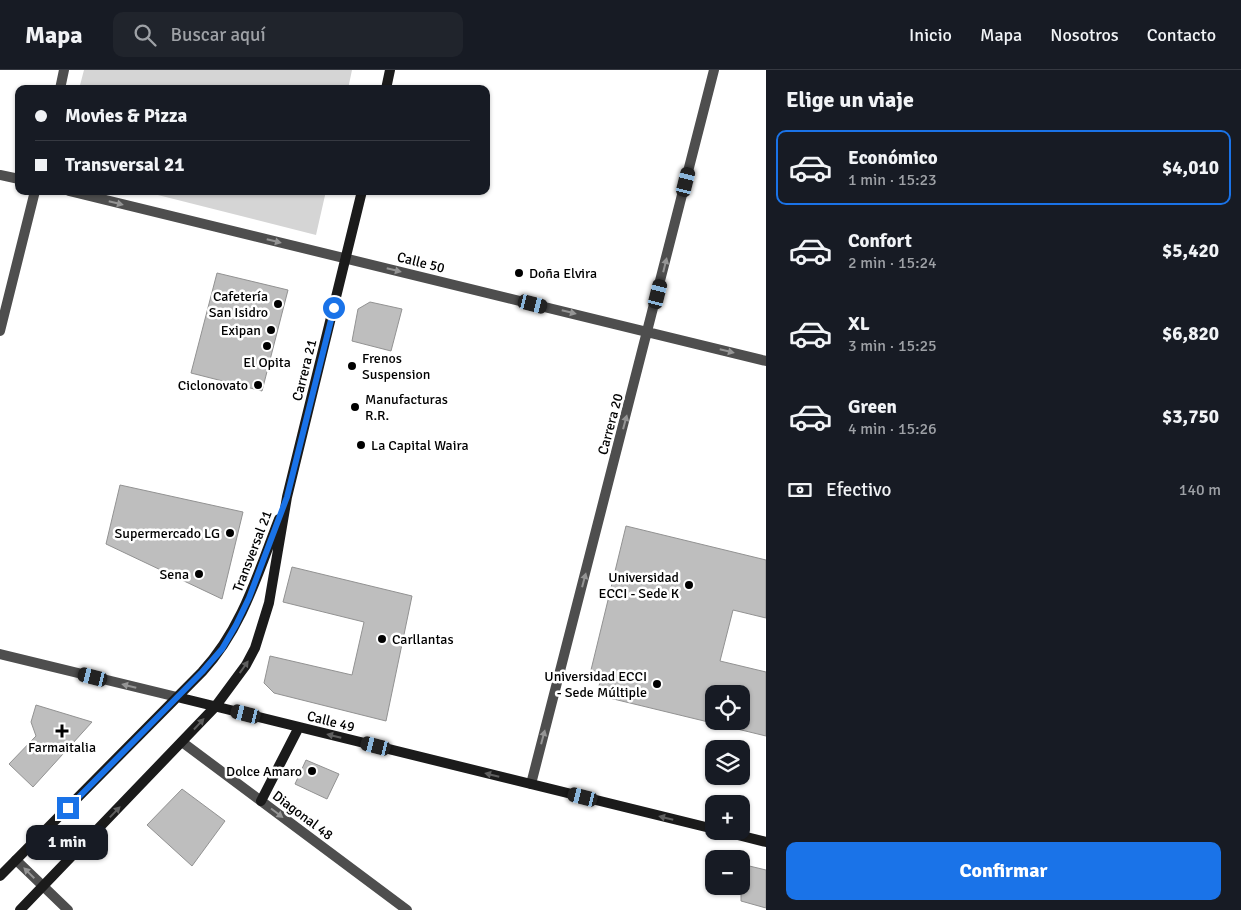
<!DOCTYPE html>
<html lang="es">
<meta charset="utf-8">
<style>
body{margin:0;font-family:Signika,sans-serif;background:#20242c;color:#f1f3f6;height:100vh;display:flex;flex-direction:column;font-size:19px;white-space:nowrap}
*{box-sizing:border-box;margin:0}
p{font-size:16px;color:#9ea1a6}
.icon{flex:none;width:28px;height:28px;fill:none;stroke:currentColor;stroke-width:2;stroke-linecap:round;stroke-linejoin:round}
.map{position:relative;flex:1;overflow:hidden}
.panel{display:flex;flex-direction:column;background:#171b24;width:475px}
.panel>*{flex:none}
.banner{position:absolute;left:15px;top:15px;width:475px;height:110px;border-radius:10px;box-shadow:0 1px 4px #0004;display:grid;align-content:center;height:110px;padding:0 20px;background:#171b24}
.fabs{position:absolute;left:705px;top:615px;display:grid;gap:10px}
.fabs a{display:grid;place-items:center;width:45px;height:45px;border-radius:10px;background:#171b24;box-shadow:0 1px 4px #0004;font-size:25px}
.end{position:absolute;width:22px;height:22px;margin:-11px;border:6px solid #1a73e8;background:#fff;box-shadow:0 0 0 2px #fff}
.from{border-radius:50%}
.bubble{position:absolute;height:35px;border-radius:10px;background:#171b24;box-shadow:0 1px 4px #0004;font-size:16px;font-weight:700;line-height:35px;text-align:center}
.car{position:absolute;width:15px;height:30px;margin:-15px -8px;border-radius:6px;box-shadow:0 0 4px 1px #0007;background:linear-gradient(#222 24%,#8ab4d8 0 40%,#222 0 76%,#8ab4d8 0 86%,#222 0)}
.banner b{display:flex;align-items:center;gap:18px;height:48px;font-size:19px}
.banner b+b{border-top:1px solid #363941}
.banner i{width:12px;height:12px;background:#f1f3f6}
ul{padding:0;list-style:none}
li{display:flex;align-items:center;gap:15px;height:75px;margin:0 10px 8px;padding:0 10px;border:2px solid transparent;border-radius:10px}
li div{flex:1}
li b{display:block;font-size:19px}
li em{font-style:normal;font-weight:700}
li.active{border-color:#1a73e8}
li>.icon{width:45px;height:45px;stroke-width:1.5}
h2{padding:0 20px;font-size:22px;line-height:60px}
.pay{display:flex;align-items:center;gap:12px;height:55px;padding:0 20px;font-size:19px}
.pay p{margin-inline-start:auto}
.button{display:flex;gap:10px;margin-top:auto;padding:10px 20px}
.button a{flex:1;height:58px;border-radius:10px;background:#1a73e8;color:#fff;font-size:20px;font-weight:700;line-height:58px;text-align:center}
header{display:flex;align-items:center;gap:30px;box-sizing:border-box;height:70px;padding:0 25px;background:#171b24;border-bottom:1px solid #363941}
header strong{font-size:24px}
nav{display:flex;gap:28px;margin-inline-start:auto;font-size:18px}
.search{width:350px;height:45px;background:#20242c;display:flex;align-items:center;gap:12px;box-sizing:border-box;padding:0 18px;border-radius:10px;color:#9ea1a6;font-size:19px}
main{display:flex;flex:1;min-height:0}
.map>svg:first-child{display:block}
</style>
<header>
<strong>Mapa</strong>
<div class="search"><svg class="icon" aria-label="search" viewBox="0 0 24 24"><circle cx="10" cy="10" r="6"/><path d="M15 15l6 6"/></svg>Buscar aquí</div>
<nav><a>Inicio</a><a>Mapa</a><a>Nosotros</a><a>Contacto</a></nav>
</header>
<main>
<div class="map">
<svg width="766" height="840" viewBox="0 0 766 840">
<rect width="100%" height="100%" fill="#fff"/>
<!-- green -->
<path fill="#d5d5d5" d="M 84,0 L 352,0 L 348,19 L 79,19 Z
M 142,121 L 326,121 L 316,165 Z"/>
<!-- building -->
<path fill="#bebebe" stroke="#929292" fill-rule="evenodd" d="M 217,203 L 288,220 L 262,321 L 191,303 Z
M 370,232 L 402,239 L 391,281 L 352,271 L 358,239 Z
M 120,415 L 243,442 L 222,529 L 106,474 Z
M 626,456 L 766,490 L 766,548 L 733,540 L 720,591 L 766,602 L 766,666 L 597,625 L 602,603 L 591,600 ZM 714,624 L 741,624 L 741,651 L 714,651 Z
M 292,497 L 412,526 L 386,651 L 274,623 L 264,613 L 270,586 L 352,605 L 364,552 L 283,532 Z
M 36,635 L 92,652 L 33,717 L 9,694 L 36,666 L 31,652 Z
M 306,690 L 339,704 L 327,729 L 295,714 Z
M 182,719 L 225,751 L 192,796 L 147,755 Z
M 741,794 L 766,800 L 766,838 L 741,831 Z"/>
<g fill="none" stroke-linecap="round" stroke-linejoin="round">
<!-- street -->
<path stroke="#4e4e4e" stroke-width="10" d="M 60,19 L 64,0
M 0,105 L 19,109
M 69,121 L 766,291
M 0,261 L 35,121
M 0,584 L 177,627
M 182,672 L 407,840
M 531,714 L 714,0
M 16,790 L 68,840"/>
<!-- secondary -->
<path stroke="#1b1b1b" stroke-width="10" d="M 386,19 L 390,0
M 177,627 L 714,759
M 261,731 L 299,657
M 722,761 L 766,772
M 0,806 L 202,602 C 242,559 258,503 279,449
M 20,840 L 215,637 L 246,595 L 255,578 L 269,533 L 287,427 L 362,121"/>
</g>
<!-- one-way arrows -->
<defs><path id="oneway-solid" d="M-6-.8H1V-3.2L6.5 0L1 3.2V.8H-6Z" transform="scale(1.25)"/></defs>
<g fill="#959595">
<use href="#oneway-solid" transform="translate(116 133) rotate(14)"/>
<use href="#oneway-solid" transform="translate(274 171) rotate(14)"/>
<use href="#oneway-solid" transform="translate(665 195) rotate(-76)"/>
<use href="#oneway-solid" transform="translate(394 200) rotate(14)"/>
<use href="#oneway-solid" transform="translate(569 242) rotate(14)"/>
<use href="#oneway-solid" transform="translate(727 281) rotate(14)"/>
<use href="#oneway-solid" transform="translate(625 352) rotate(-75)"/>
<use href="#oneway-solid" transform="translate(584 510) rotate(-75)"/>
<use href="#oneway-solid" transform="translate(129 616) rotate(-166)"/>
<use href="#oneway-solid" transform="translate(543 667) rotate(-75)"/>
<use href="#oneway-solid" transform="translate(277 743) rotate(37)"/>
<use href="#oneway-solid" transform="translate(29 803) rotate(-135)"/>
</g>
<g fill="#5f5f5f">
<use href="#oneway-solid" transform="translate(244 597) rotate(-55)"/>
<use href="#oneway-solid" transform="translate(199 654) rotate(-47)"/>
<use href="#oneway-solid" transform="translate(334 666) rotate(-166)"/>
<use href="#oneway-solid" transform="translate(492 705) rotate(-166)"/>
<use href="#oneway-solid" transform="translate(115 742) rotate(-46)"/>
<use href="#oneway-solid" transform="translate(666 748) rotate(-166)"/>
</g>
<g fill="none" stroke-linecap="round" stroke-linejoin="round">
<!-- route -->
<path stroke="#1a73e8" stroke-width="6" d="M 68,738 L 202,602 L 222,579 L 236,555 L 249,528 L 287,427 L 334,238"/>
</g>
<!-- markers -->
<g fill="#000" stroke="#fff" stroke-width="2">
<circle cx="519" cy="203" r="5"/>
<circle cx="278" cy="234" r="5"/>
<circle cx="271" cy="260" r="5"/>
<circle cx="267" cy="276" r="5"/>
<circle cx="352" cy="296" r="5"/>
<circle cx="258" cy="315" r="5"/>
<circle cx="355" cy="337" r="5"/>
<circle cx="361" cy="375" r="5"/>
<circle cx="230" cy="463" r="5"/>
<circle cx="199" cy="504" r="5"/>
<circle cx="689" cy="515" r="5"/>
<circle cx="382" cy="569" r="5"/>
<circle cx="657" cy="614" r="5"/>
<path d="M59.5 653.5h5v5h5v5h-5v5h-5v-5h-5v-5h5z"/>
<circle cx="312" cy="701" r="5"/>
</g>
<g text-anchor="middle" stroke-width="5" stroke-linejoin="round" paint-order="stroke">
<!-- street labels -->
<g font-size="14" fill="#000" stroke="#fff">
<text transform="translate(421 192) rotate(14)" y="5">Calle 50</text>
<text transform="translate(304 300) rotate(-76)" y="5">Carrera 21</text>
<text transform="translate(610 354) rotate(-75)" y="5">Carrera 20</text>
<text transform="translate(252 481) rotate(-69)" y="5">Transversal 21</text>
<text transform="translate(331 651) rotate(14)" y="5">Calle 49</text>
<text transform="translate(303 745) rotate(37)" y="5">Diagonal 48</text>
</g>
<!-- poi labels -->
<g font-size="14" fill="#000" stroke="#fff" text-anchor="end">
<text x="529" y="208" text-anchor="start">Doña Elvira</text>
<text x="268" y="231">Cafetería<tspan x="268" dy="16">San Isidro</tspan></text>
<text x="261" y="265">Exipan</text>
<text x="362" y="293" text-anchor="start">Frenos<tspan x="362" dy="16">Suspension</tspan></text>
<text x="267" y="297" text-anchor="middle">El Opita</text>
<text x="248" y="320">Ciclonovato</text>
<text x="365" y="334" text-anchor="start">Manufacturas<tspan x="365" dy="16">R.R.</tspan></text>
<text x="371" y="380" text-anchor="start">La Capital Waira</text>
<text x="220" y="468">Supermercado LG</text>
<text x="189" y="509">Sena</text>
<text x="679" y="512">Universidad<tspan x="679" dy="16">ECCI - Sede K</tspan></text>
<text x="392" y="574" text-anchor="start">Carllantas</text>
<text x="647" y="611">Universidad ECCI<tspan x="647" dy="16">- Sede Múltiple</tspan></text>
<text x="62" y="682" text-anchor="middle">Farmaitalia</text>
<text x="302" y="706">Dolce Amaro</text>
</g>
</g>
</svg>
<div class="fabs">
<a><svg class="icon" aria-label="locate" viewBox="0 0 24 24"><circle cx="12" cy="12" r="6"/><path d="M12 2v4M12 18v4M2 12h4M18 12h4"/></svg></a>
<a><svg class="icon" aria-label="layers" viewBox="0 0 24 24"><path d="M12 4l9 5-9 5-9-5zM3 14l9 5 9-5"/></svg></a>
<a>+</a>
<a>−</a>
</div>
<i class="end from" style="left:334px;top:238px"></i>
<i class="end" style="left:68px;top:738px"></i>
<div class="bubble" style="left:26px;top:755px;width:82px">1 min</div>
<i class="car" style="left:686px;top:112px;rotate:14deg"></i>
<i class="car" style="left:658px;top:224px;rotate:14deg"></i>
<i class="car" style="left:533px;top:234px;rotate:104deg"></i>
<i class="car" style="left:93px;top:607px;rotate:284deg"></i>
<i class="car" style="left:246px;top:644px;rotate:284deg"></i>
<i class="car" style="left:376px;top:676px;rotate:284deg"></i>
<i class="car" style="left:583px;top:727px;rotate:284deg"></i>
<div class="banner">
<b><i class="from"></i>Movies &amp; Pizza</b>
<b><i></i>Transversal 21</b>
</div>
</div>
<section class="panel">
<h2>Elige un viaje</h2>
<ul>
<li class="active"><svg class="icon" aria-label="car" viewBox="0 0 24 24"><path d="M5 17H2v-5l4-1 3-4h7l3 4 3 1v5h-3M9 17h6M6 11h13"/><circle cx="7" cy="17" r="2"/><circle cx="17" cy="17" r="2"/></svg><div><b>Económico</b><p>1 min · 15:23</p></div><em>$4,010</em></li>
<li><svg class="icon" aria-label="car" viewBox="0 0 24 24"><path d="M5 17H2v-5l4-1 3-4h7l3 4 3 1v5h-3M9 17h6M6 11h13"/><circle cx="7" cy="17" r="2"/><circle cx="17" cy="17" r="2"/></svg><div><b>Confort</b><p>2 min · 15:24</p></div><em>$5,420</em></li>
<li><svg class="icon" aria-label="car" viewBox="0 0 24 24"><path d="M5 17H2v-5l4-1 3-4h7l3 4 3 1v5h-3M9 17h6M6 11h13"/><circle cx="7" cy="17" r="2"/><circle cx="17" cy="17" r="2"/></svg><div><b>XL</b><p>3 min · 15:25</p></div><em>$6,820</em></li>
<li><svg class="icon" aria-label="car" viewBox="0 0 24 24"><path d="M5 17H2v-5l4-1 3-4h7l3 4 3 1v5h-3M9 17h6M6 11h13"/><circle cx="7" cy="17" r="2"/><circle cx="17" cy="17" r="2"/></svg><div><b>Green</b><p>4 min · 15:26</p></div><em>$3,750</em></li>
</ul>
<div class="pay"><svg class="icon" aria-label="cash" viewBox="0 0 24 24"><path d="M3 7h18v10H3z"/><circle cx="12" cy="12" r="2"/></svg>Efectivo<p>140 m</p></div>
<div class="button"><a>Confirmar</a></div>
</section>
</main>
